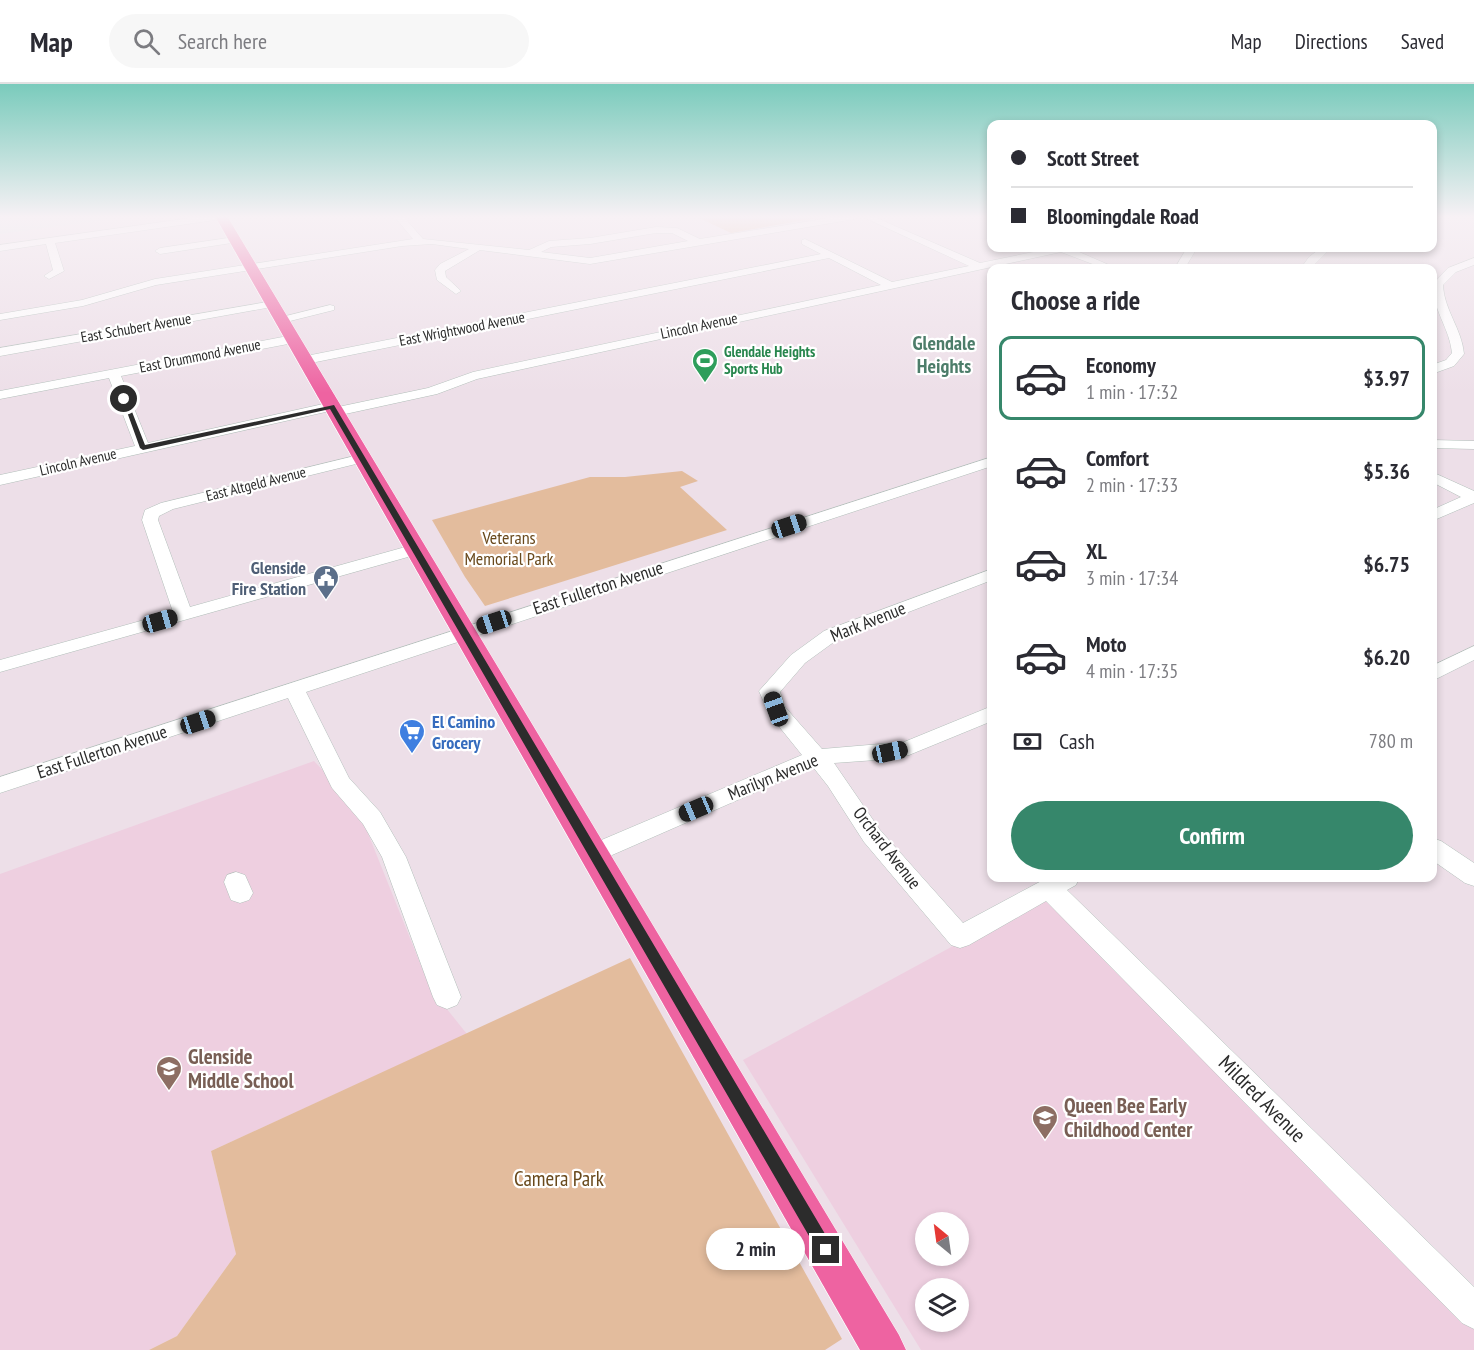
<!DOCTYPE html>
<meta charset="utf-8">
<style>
body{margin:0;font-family:"PT Sans Narrow",sans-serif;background:#f7f7f7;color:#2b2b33;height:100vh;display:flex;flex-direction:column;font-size:22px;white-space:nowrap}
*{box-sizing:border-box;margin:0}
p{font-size:20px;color:#7c7c81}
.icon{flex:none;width:33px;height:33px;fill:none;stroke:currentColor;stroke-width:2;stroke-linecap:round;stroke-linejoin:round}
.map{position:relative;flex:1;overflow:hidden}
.drawer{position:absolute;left:987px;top:180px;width:450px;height:618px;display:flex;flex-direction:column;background:#fff;border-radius:12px;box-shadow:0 3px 9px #0003}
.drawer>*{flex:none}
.banner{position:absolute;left:987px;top:36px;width:450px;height:132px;border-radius:12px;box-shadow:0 3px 9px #0003;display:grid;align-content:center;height:132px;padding:0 24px;background:#fff}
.needle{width:39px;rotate:331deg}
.controls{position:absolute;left:915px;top:1128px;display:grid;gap:12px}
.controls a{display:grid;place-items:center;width:54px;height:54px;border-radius:50%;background:#fff;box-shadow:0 3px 9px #0003;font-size:30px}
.end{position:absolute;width:27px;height:27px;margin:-14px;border:8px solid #2c2c2c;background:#fff;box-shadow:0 0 0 3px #fff}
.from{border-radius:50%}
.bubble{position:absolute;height:42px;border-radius:21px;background:#fff;box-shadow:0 3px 9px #0003;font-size:20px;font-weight:700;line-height:42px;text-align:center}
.car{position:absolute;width:18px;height:36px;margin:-18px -9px;border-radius:8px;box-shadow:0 0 4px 2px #0007;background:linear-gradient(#222 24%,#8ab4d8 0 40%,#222 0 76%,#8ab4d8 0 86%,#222 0)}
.banner b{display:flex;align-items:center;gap:21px;height:57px;font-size:22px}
.banner b+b{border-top:2px solid #e1e1e2}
.banner i{width:15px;height:15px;background:#2b2b33}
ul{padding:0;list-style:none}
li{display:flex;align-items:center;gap:18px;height:84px;margin:0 12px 9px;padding:0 12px;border:3px solid transparent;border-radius:12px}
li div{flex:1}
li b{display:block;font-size:22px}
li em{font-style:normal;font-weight:700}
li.selected{border-color:#36876b}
li>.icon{width:54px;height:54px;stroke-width:1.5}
h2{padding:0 24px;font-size:27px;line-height:72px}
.pay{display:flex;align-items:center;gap:15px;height:66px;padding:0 24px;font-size:22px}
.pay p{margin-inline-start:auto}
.primary-button{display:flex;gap:12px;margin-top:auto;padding:12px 24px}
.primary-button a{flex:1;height:69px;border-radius:36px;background:#36876b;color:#fff;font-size:24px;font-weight:700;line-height:69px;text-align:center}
header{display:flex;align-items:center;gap:36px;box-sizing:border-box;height:84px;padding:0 30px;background:#fff;border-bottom:2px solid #e1e1e2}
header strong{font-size:28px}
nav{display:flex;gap:33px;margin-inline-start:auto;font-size:21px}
.search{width:420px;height:54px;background:#f7f7f7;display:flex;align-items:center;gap:15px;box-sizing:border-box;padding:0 21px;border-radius:33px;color:#7c7c81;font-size:22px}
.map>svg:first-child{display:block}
</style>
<header>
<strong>Map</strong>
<div class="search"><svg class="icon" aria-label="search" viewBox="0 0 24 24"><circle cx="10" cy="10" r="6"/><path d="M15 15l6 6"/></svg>Search here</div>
<nav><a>Map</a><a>Directions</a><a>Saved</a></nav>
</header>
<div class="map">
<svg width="1474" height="1266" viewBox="0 0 1474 1266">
<rect width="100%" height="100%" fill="#eddfe8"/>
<!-- industrial -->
<path fill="#dfe6e6" d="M 0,132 L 134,132 L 0,150 Z"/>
<!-- education -->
<path fill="#eecfe0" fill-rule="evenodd" d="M 314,677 L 357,722 L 430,904 L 467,950 L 211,1067 L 236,1170 L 177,1252 L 149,1266 L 0,1266 L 0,790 Z
M 1049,810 L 1474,1235 L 1474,1266 L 921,1266 L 743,976 ZM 926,1138 L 958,1138 L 958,1172 L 926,1172 ZM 926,1204 L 958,1204 L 958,1238 L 926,1238 Z"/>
<!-- green -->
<path fill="#e3bc9d" d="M 695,132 L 828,132 L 731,149 Z
M 682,387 L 698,397 L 680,403 L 727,446 L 485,522 L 465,493 L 432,436 L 590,393 L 625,393 Z
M 630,874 L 842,1255 L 825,1266 L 149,1266 L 177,1252 L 236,1170 L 211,1067 Z"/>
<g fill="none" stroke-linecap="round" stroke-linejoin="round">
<defs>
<path id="minor" d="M 205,132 L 227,132 L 222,135 L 55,159 L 64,187 L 49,195 L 44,192 L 53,186 L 46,160 L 0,167 L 0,161 Z
M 394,132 L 403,132 L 423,155 L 529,166 L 549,157 L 590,154 L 656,143 L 677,144 L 700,155 L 841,132 L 860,132 L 855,135 L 590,180 L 480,166 L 445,187 L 446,193 L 461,207 L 456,210 L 437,196 L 435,186 L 440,180 L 469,165 L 432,160 L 402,162 L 156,201 L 83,222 L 0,236 L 0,230 L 82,216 L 155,195 L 413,155 ZM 656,149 L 672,149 L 688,157 L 590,174 L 541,168 L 551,163 L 590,160 Z
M 861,132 L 872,132 L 980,179 L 1053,164 L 1070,164 L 1116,184 L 1103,184 L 1061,168 L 477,295 L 437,310 L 336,332 L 331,331 L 330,327 L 0,401 L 0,391 L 135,362 L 109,294 L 0,315 L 0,307 L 293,251 L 297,252 L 297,258 L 293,259 L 121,292 L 148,359 L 332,318 L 337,319 L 338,323 L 428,304 L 473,288 L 881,201 L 829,174 L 306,280 L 300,276 L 306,272 L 821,170 L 802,160 L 802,156 L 805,155 L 892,198 L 969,182 Z
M 235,153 L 238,154 L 238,158 L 160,170 L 155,167 L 160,164 Z
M 1187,164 L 1197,164 L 1185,184 L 1175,184 Z
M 1321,164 L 1331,164 L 1311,184 L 1301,184 L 1309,173 Z
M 1474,174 L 1474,181 L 1456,188 L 1443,201 C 1444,226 1462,245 1464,270 L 1454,282 L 1432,290 L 1432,281 L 1446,276 L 1452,269 C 1450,245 1432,225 1433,200 L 1448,184 Z
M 273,217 L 277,218 L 277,222 L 0,272 L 0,264 Z
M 330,221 L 334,222 L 334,226 L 282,239 L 276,236 L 278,234 Z
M 1432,356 L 1474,357 L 1474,365 L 1432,364 Z
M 363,370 L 370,374 L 368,377 L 173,425 L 159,432 L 158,436 L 190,523 L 416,460 L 422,461 L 425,465 L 422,469 L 0,588 L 0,576 L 173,528 L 142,436 L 145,426 L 161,419 Z
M 992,373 L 992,382 L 306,608 L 349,694 L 380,728 L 406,773 L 461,913 L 457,921 L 447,925 L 437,921 L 433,913 L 382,773 L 363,740 L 332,704 L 288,614 L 0,709 L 0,693 Z
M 1432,388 L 1474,407 L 1474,419 L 1432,437 L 1432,426 L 1461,413 L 1432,398 Z
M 992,485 L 992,496 L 838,555 L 805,579 L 780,608 L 785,623 L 822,665 L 904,658 L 992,622 L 992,637 L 909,671 L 890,675 L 834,679 L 880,746 L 963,839 L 1047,794 L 1079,794 L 1076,801 L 1067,806 L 1474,1203 L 1474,1245 L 1462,1239 L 1046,817 L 969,861 L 960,864 L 951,861 L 864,758 L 828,702 L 813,683 L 603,775 L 594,778 L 585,775 L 582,769 L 585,763 L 802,671 L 769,630 L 759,607 L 791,571 L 824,547 Z
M 1474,562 L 1474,576 L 1432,597 L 1432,582 Z
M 1432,754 L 1441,757 L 1474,779 L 1474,802 L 1465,799 L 1432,776 Z
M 236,788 L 245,791 L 253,809 L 249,816 L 240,819 L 231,816 L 224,798 L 227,791 Z"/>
<path id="major" d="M 215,132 L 227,132 L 899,1251 L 906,1266 L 860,1266 Z"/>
</defs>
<!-- minor casing -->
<use href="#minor" stroke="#b2bfba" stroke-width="1"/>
<!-- major casing -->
<use href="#major" stroke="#fff" stroke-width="1"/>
<!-- minor -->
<use href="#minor" fill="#fff" fill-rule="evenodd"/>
<!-- major -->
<use href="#major" fill="#ee63a1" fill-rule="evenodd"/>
</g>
<!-- sky -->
<linearGradient id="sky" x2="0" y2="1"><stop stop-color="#7acbbc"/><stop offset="0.43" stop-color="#f7f1f5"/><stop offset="1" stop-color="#f7f1f5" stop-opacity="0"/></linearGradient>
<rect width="1474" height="309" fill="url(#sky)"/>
<!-- route -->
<path fill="#2c2c2c" d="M 122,314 L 127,315 L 145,361 L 334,321 L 831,1160 L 834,1166 L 831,1171 L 826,1173 L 820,1171 L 330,325 L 143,366 L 140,364 Z"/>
<!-- icons -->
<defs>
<symbol id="stadium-pin" viewBox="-11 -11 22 30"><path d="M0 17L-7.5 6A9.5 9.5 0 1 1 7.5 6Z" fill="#2e9e5b" stroke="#fff"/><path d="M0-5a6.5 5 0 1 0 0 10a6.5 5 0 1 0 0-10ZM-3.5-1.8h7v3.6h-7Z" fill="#fff"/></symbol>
<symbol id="civic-pin" viewBox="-11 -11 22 30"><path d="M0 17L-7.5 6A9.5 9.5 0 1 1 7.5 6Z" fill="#5c6f8a" stroke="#fff"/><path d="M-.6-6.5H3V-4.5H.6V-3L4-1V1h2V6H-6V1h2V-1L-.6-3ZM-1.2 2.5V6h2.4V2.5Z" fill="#fff"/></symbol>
<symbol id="supermarket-pin" viewBox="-11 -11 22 30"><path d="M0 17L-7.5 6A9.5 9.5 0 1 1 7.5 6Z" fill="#3f7fe0" stroke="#fff"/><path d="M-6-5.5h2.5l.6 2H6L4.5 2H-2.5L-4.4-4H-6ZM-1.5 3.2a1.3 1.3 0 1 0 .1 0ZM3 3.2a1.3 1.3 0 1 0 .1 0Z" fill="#fff"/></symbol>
<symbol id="school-pin" viewBox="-11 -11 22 30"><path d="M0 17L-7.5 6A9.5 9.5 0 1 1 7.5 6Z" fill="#8d6e63" stroke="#fff"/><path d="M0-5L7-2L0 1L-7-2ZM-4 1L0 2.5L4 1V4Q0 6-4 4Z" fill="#fff"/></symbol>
</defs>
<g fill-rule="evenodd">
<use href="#stadium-pin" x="690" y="262" width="30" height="40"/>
<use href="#civic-pin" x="311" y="479" width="30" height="40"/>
<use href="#supermarket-pin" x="397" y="633" width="30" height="40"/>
<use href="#school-pin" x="154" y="970" width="30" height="40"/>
<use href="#school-pin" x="1030" y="1019" width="30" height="40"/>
</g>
<g text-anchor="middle" stroke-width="4.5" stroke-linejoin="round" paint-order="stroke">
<!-- far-street labels -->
<g font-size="15" fill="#2c2c2c" stroke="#fff">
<text transform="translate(699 242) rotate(-12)" y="5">Lincoln Avenue</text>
<text transform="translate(136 244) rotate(-10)" y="5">East Schubert Avenue</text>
<text transform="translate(462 245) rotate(-11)" y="5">East Wrightwood Avenue</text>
<text transform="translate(200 272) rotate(-11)" y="5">East Drummond Avenue</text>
<text transform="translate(78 378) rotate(-13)" y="5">Lincoln Avenue</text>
<text transform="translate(256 400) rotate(-14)" y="5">East Altgeld Avenue</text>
</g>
<!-- far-leisure labels -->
<g font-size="15" font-weight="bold" fill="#27864d" stroke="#fff" text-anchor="start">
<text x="724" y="273">Glendale Heights<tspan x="724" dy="17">Sports Hub</tspan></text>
</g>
<!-- park labels -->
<g font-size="18" fill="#69491c" stroke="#fff">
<text x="509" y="460">Veterans<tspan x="509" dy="21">Memorial Park</tspan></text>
</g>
<!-- service labels -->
<g font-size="18" font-weight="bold" fill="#4e5e75" stroke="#fff" text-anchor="end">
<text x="306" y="490">Glenside<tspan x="306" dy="21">Fire Station</tspan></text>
</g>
<!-- street labels -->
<g font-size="18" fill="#2c2c2c" stroke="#fff">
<text transform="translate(598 504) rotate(-18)" y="6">East Fullerton Avenue</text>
<text transform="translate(868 538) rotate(-22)" y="6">Mark Avenue</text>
<text transform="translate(102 668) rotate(-18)" y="6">East Fullerton Avenue</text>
<text transform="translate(773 693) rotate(-22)" y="6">Marilyn Avenue</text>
<text transform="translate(887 764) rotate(52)" y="6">Orchard Avenue</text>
</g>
<!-- shop labels -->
<g font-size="18" font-weight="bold" fill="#366cbe" stroke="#fff" text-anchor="start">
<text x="432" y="644">El Camino<tspan x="432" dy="21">Grocery</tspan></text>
</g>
<!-- far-district labels -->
<g font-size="20" font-weight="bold" fill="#4d7d6a" stroke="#fff">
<text x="944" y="266">Glendale<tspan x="944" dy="23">Heights</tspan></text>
</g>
<!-- near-education labels -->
<g font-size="21" font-weight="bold" fill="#785e54" stroke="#fff" text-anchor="start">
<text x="188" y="980">Glenside<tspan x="188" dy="24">Middle School</tspan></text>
<text x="1064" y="1029">Queen Bee Early<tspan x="1064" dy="24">Childhood Center</tspan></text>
</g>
<!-- near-street labels -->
<g font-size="21" fill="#2c2c2c" stroke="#fff">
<text transform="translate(1262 1015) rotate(45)" y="7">Mildred Avenue</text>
</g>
<!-- near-park labels -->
<g font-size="21" fill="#69491c" stroke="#fff">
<text x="559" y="1102">Camera Park</text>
</g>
</g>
</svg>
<div class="controls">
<a><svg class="needle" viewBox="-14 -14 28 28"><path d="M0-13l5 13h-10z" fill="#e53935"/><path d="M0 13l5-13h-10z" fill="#7c7c81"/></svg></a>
<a><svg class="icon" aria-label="layers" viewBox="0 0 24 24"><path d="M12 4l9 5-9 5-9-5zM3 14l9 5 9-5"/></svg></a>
</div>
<i class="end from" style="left:124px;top:315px"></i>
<i class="end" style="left:826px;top:1166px"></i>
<div class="bubble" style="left:706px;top:1144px;width:99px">2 min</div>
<i class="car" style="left:789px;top:442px;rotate:72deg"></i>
<i class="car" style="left:160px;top:537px;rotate:74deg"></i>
<i class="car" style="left:494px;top:538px;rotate:252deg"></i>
<i class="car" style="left:776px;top:625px;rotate:340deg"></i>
<i class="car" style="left:198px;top:638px;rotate:72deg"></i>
<i class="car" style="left:890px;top:668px;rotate:78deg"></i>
<i class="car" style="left:696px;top:725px;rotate:247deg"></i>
<div class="banner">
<b><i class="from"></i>Scott Street</b>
<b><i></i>Bloomingdale Road</b>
</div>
<section class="drawer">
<h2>Choose a ride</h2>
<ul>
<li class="selected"><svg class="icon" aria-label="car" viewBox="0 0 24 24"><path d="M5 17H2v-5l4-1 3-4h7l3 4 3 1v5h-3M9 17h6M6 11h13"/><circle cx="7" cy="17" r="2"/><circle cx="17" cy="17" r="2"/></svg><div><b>Economy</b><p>1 min · 17:32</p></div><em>$3.97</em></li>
<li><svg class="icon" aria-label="car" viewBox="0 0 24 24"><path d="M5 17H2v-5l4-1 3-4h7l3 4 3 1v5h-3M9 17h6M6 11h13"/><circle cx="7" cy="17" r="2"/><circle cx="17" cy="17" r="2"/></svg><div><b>Comfort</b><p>2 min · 17:33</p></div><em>$5.36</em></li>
<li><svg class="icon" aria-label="car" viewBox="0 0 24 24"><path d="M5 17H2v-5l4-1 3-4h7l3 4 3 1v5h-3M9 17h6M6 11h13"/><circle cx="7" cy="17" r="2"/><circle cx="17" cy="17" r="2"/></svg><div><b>XL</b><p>3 min · 17:34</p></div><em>$6.75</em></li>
<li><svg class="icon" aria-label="car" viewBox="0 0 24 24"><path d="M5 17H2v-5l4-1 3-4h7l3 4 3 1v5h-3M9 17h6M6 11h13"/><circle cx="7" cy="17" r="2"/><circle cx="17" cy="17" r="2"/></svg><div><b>Moto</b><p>4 min · 17:35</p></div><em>$6.20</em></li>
</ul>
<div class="pay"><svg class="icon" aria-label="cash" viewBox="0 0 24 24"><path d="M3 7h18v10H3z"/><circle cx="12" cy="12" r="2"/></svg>Cash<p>780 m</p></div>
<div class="primary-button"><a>Confirm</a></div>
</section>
</div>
